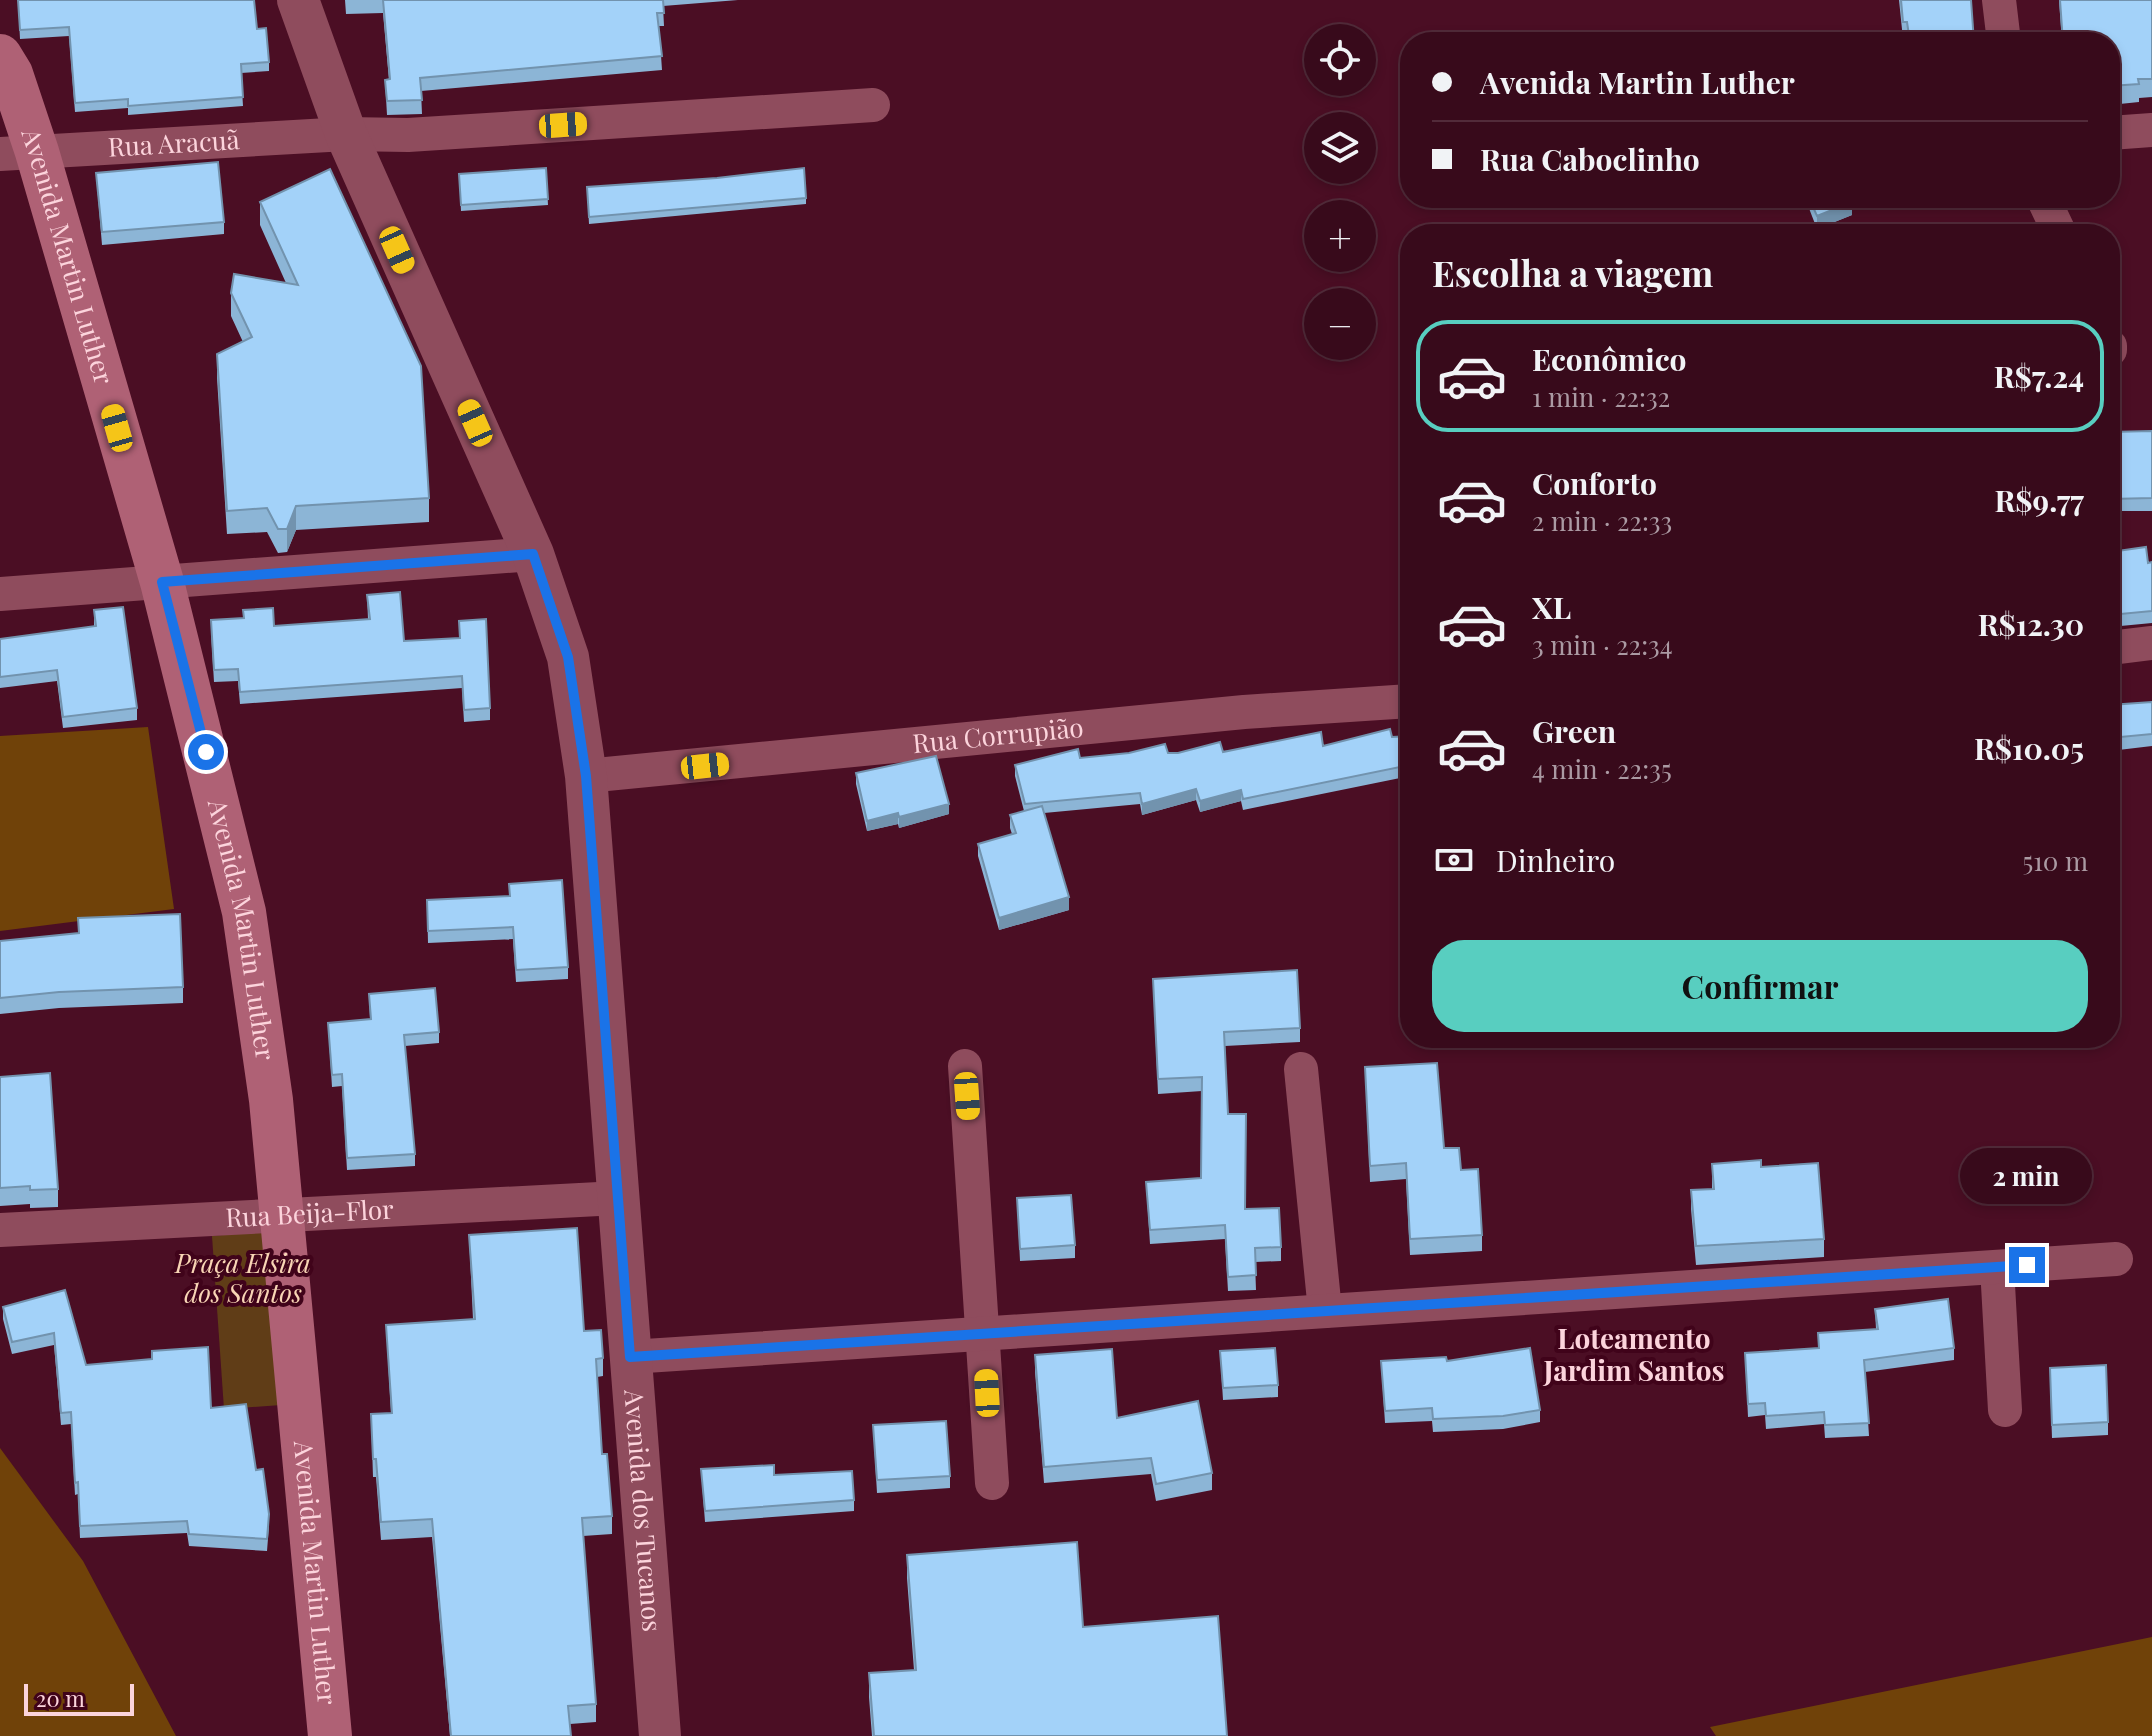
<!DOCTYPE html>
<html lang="pt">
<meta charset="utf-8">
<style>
body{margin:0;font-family:"Playfair Display",serif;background:#3f1324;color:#f1f3f6;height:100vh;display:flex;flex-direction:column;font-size:30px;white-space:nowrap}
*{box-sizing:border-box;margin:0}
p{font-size:26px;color:#ab9aa3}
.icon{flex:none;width:44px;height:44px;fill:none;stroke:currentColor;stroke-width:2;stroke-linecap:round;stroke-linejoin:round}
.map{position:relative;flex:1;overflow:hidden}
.side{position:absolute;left:1400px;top:224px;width:720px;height:824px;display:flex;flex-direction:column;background:#380a1b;border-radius:32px;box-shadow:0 4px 12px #0003,0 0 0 2px #522b3a}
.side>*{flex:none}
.banner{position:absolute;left:1400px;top:32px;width:720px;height:176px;border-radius:32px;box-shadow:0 4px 12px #0003,0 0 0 2px #522b3a;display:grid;align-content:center;height:176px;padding:0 32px;background:#380a1b}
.buttons{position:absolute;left:1304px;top:24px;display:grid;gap:16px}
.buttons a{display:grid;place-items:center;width:72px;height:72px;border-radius:50%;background:#380a1b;box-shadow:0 4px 12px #0003,0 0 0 2px #522b3a;font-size:40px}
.scale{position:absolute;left:24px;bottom:20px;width:110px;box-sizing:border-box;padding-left:8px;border:4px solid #fcd4dc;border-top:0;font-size:22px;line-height:28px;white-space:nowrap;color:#fcd4dc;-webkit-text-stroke:6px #40031a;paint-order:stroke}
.end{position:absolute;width:36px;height:36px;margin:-18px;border:10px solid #1a73e8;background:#fff;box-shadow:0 0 0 4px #fff}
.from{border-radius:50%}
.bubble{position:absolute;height:56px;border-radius:28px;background:#380a1b;box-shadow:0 4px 12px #0003,0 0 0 2px #522b3a;font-size:26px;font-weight:700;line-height:56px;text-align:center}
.car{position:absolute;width:24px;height:48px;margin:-24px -12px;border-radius:10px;box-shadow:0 0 6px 2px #0007;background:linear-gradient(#f5c518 24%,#345 0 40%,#f5c518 0 76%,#345 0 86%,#f5c518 0)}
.banner b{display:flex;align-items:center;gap:28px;height:76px;font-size:30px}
.banner b+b{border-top:2px solid #522b3a}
.banner i{width:20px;height:20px;background:#f1f3f6}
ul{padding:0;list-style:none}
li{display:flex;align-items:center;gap:24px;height:112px;margin:0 16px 12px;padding:0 16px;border:4px solid transparent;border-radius:32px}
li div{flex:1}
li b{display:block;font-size:30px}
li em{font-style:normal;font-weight:700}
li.active{border-color:#58cec0}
li>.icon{width:72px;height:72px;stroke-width:1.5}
h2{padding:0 32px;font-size:36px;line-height:96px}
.pay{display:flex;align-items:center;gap:20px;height:88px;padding:0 32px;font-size:30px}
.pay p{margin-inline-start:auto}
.primary-button{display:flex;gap:16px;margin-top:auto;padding:16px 32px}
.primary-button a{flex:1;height:92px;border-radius:32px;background:#58cec0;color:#111;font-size:32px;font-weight:700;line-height:92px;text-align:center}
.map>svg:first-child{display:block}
</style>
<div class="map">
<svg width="2152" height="1736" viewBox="0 0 2152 1736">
<rect width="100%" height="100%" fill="#4b0e24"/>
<!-- green -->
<path fill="#603d17" d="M 269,1231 L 281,1405 L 224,1409 L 212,1236 Z"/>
<!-- forest -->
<path fill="#704209" d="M 148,727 L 174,909 L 0,931 L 0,736 Z
M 0,1448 L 83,1561 L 176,1736 L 0,1736 Z
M 2152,1637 L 2152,1736 L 1716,1736 L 1710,1727 Z"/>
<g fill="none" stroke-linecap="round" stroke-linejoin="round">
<!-- minor -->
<g stroke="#8f4c5d" stroke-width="34">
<path d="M 1999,0 L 2004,42"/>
<path d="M 2110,133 L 2152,130"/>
<path id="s1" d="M 0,154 L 346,134 L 408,135 L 873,105"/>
<path d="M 2043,198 L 2060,234"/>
<path d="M 2110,346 L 2110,350"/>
<path d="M 0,594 L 533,554"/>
<path d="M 2110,648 L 2152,643"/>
<path id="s2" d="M 586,776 L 1244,712 L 1410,701"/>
<path d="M 965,1066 L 992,1483"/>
<path d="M 1301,1069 L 1325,1311"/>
<path id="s3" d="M 0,1230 L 618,1198"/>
<path d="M 1997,1267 L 2005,1410"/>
<path d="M 630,1357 L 2116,1259"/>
</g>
<!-- tertiary -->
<path stroke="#8f4c5d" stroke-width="42" id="s4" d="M 298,0 L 346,134 L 533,554 L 568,657 L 586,776 L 660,1736"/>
<!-- primary -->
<path stroke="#af6175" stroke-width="44" id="s5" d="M 0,56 L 11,74 L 37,152 L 162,582 L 244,912 L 271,1100 L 330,1736"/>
</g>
<!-- wall -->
<path fill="#8cb5d6" d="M 18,0 L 254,0 L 257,29 L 269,62 L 269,71 L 241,73 L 243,106 L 128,115 L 128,108 L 75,112 L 69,36 L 20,39 Z
M 345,0 L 738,0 L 663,6 L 664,26 L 659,26 L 662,70 L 421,91 L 422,114 L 387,115 L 385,80 L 389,80 L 383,13 L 346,14 Z
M 1899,0 L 1971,0 L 1974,42 L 1908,42 L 1907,40 L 1903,39 Z
M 2059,0 L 2152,0 L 2152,97 L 2139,98 L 2139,102 L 2110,105 L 2110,42 L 2062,42 Z
M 546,168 L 548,205 L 461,211 L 459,174 Z
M 96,173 L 224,222 L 224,234 L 102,245 Z
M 587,187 L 806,198 L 806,204 L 589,224 Z
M 1805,198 L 1851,198 L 1852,215 L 1817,229 Z
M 260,202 L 429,498 L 429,522 L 296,530 L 287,552 L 278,553 L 267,532 L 227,534 L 217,378 L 217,354 L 243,342 L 231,316 L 231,293 L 286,283 L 260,225 Z
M 2152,431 L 2152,511 L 2110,511 L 2110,432 Z
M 2110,552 L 2148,563 L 2152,562 L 2152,623 L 2110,627 Z
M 367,595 L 404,641 L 459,638 L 459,621 L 490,708 L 490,720 L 464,722 L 462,688 L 240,704 L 238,681 L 214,682 L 211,632 L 368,619 Z
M 94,610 L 137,708 L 137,720 L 63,728 L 57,681 L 0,688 L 0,639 L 94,626 Z
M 2152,702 L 2152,746 L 2110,751 L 2110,705 Z
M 1410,736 L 1410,776 L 1243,810 L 1241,801 L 1200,812 L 1196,800 L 1142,815 L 1140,804 L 1044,813 L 1069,910 L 999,930 L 978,856 L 978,844 L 1012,834 L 1010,828 L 1010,815 L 1024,811 L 1015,776 L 1015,765 L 1080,758 L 1323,746 Z
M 856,773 L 949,814 L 899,828 L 898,824 L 867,831 L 856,784 Z
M 509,884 L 568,967 L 568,979 L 516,982 L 513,939 L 428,943 L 427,900 L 509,896 Z
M 78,918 L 183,987 L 183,1003 L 59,1008 L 0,1014 L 0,941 L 78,933 Z
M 1153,979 L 1300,1028 L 1300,1042 L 1225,1046 L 1228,1114 L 1245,1209 L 1281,1247 L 1281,1261 L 1255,1262 L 1256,1290 L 1228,1291 L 1225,1239 L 1150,1244 L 1146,1182 L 1201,1178 L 1202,1091 L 1158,1094 Z
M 369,994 L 439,1032 L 439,1043 L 405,1046 L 415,1154 L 415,1166 L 347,1170 L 342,1086 L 332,1087 L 328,1023 L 370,1019 Z
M 1365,1067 L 1444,1148 L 1461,1170 L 1482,1235 L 1482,1251 L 1410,1255 L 1406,1179 L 1370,1182 Z
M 0,1077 L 58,1189 L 58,1207 L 30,1208 L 30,1204 L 0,1206 Z
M 1712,1164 L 1761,1167 L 1824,1239 L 1824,1257 L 1696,1265 L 1691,1209 L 1691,1190 L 1712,1189 Z
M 1017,1198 L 1075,1245 L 1075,1258 L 1020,1261 Z
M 469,1235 L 584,1331 L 603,1358 L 603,1376 L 597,1377 L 602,1454 L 612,1516 L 612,1534 L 583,1536 L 596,1704 L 596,1722 L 570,1724 L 571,1736 L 450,1736 L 432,1537 L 381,1540 L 376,1477 L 373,1477 L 371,1414 L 391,1413 L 386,1325 L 473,1319 Z
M 65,1290 L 86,1365 L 211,1408 L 256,1470 L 269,1526 L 267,1551 L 189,1546 L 187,1533 L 80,1538 L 78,1494 L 75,1495 L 71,1424 L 61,1425 L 54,1345 L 12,1354 L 3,1319 L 3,1307 Z
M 1875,1309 L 1954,1348 L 1954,1360 L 1865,1372 L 1869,1436 L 1825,1438 L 1824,1424 L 1766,1429 L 1765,1415 L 1748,1417 L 1745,1353 L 1818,1348 L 1818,1333 L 1876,1329 Z
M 1220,1351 L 1278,1385 L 1278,1397 L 1223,1400 Z
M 1035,1355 L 1117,1418 L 1212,1473 L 1212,1490 L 1156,1501 L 1151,1474 L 1044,1483 L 1035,1372 Z
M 1381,1361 L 1447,1361 L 1540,1410 L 1540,1422 L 1503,1429 L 1433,1432 L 1432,1421 L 1385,1423 Z
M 2050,1381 L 2108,1422 L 2108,1435 L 2052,1438 Z
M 873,1425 L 950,1476 L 950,1488 L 877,1493 Z
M 701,1469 L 774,1475 L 854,1500 L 854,1511 L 705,1522 Z
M 907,1555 L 1083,1627 L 1227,1736 L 872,1736 L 869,1697 L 869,1673 L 914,1670 L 907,1578 Z"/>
<!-- shaded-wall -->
<path fill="#7293ae" d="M 1852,202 L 1852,215 L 1817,229 L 1817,216 Z
M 296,506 L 296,530 L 287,552 L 287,529 Z
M 1196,789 L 1196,800 L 1142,815 L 1142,804 Z
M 1241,790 L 1241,801 L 1200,812 L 1200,801 Z
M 949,804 L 949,814 L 899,828 L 899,817 Z
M 898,813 L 898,824 L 867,831 L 867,821 Z
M 1069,897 L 1069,910 L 999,930 L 999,918 Z"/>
<!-- building -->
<path fill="#a3d2f9" stroke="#7293ae" stroke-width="2" d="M 18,0 L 254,0 L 257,29 L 266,28 L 269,62 L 241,64 L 243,97 L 128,106 L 128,99 L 75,103 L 69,27 L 20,30 Z
M 383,0 L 663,0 L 664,13 L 657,13 L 662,56 L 420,78 L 422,100 L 387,101 L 385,80 L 390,79 Z
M 1901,0 L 1971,0 L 1974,42 L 1910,42 L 1907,22 L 1903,22 Z
M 2060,0 L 2152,0 L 2152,79 L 2138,79 L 2139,84 L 2110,86 L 2110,42 L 2063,42 Z
M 218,162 L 224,222 L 102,232 L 96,173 Z
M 546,168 L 548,199 L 461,205 L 459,174 Z
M 804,168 L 806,198 L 589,217 L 587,187 L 717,178 Z
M 330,169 L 421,366 L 429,498 L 296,506 L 287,529 L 278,529 L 267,508 L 227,511 L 217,354 L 252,337 L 231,293 L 234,274 L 298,285 L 260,202 Z
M 1809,198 L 1851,198 L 1852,202 L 1817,216 Z
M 2152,431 L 2152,498 L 2110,499 L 2110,432 Z
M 2146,547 L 2148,563 L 2152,562 L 2152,611 L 2110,615 L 2110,552 Z
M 400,592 L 404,641 L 460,638 L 459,621 L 486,619 L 490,708 L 464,710 L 462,676 L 240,692 L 238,669 L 214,670 L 211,620 L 244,618 L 243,610 L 273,608 L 274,626 L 370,619 L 367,595 Z
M 123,607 L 137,708 L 63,717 L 57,670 L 0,677 L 0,639 L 96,626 L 94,610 Z
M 2152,702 L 2152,734 L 2110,738 L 2110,705 Z
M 1390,729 L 1392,737 L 1410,736 L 1410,765 L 1243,799 L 1241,790 L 1200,801 L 1196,789 L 1142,804 L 1140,793 L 1025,804 L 1015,765 L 1078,749 L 1080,758 L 1129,753 L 1165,744 L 1168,753 L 1178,753 L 1220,742 L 1223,752 L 1321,732 L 1323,746 Z
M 936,756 L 949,804 L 899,817 L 898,813 L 867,821 L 856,773 Z
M 1042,806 L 1069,897 L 999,918 L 978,844 L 1016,833 L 1010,815 Z
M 562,880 L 568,967 L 516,970 L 513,927 L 428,931 L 427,900 L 510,896 L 509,884 Z
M 180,914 L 183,987 L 59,992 L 0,998 L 0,941 L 79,933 L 78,918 Z
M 1297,970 L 1300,1028 L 1224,1032 L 1228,1114 L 1246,1114 L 1245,1209 L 1279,1208 L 1281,1247 L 1255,1248 L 1256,1275 L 1228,1277 L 1225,1225 L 1150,1230 L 1146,1182 L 1201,1178 L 1202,1077 L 1158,1079 L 1153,979 Z
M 435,988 L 439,1032 L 404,1035 L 415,1154 L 347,1158 L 342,1074 L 332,1075 L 328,1023 L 371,1019 L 369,994 Z
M 1437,1063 L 1444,1148 L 1459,1148 L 1461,1170 L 1478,1169 L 1482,1235 L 1410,1239 L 1406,1163 L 1370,1166 L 1365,1067 Z
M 50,1073 L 58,1189 L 30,1190 L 30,1186 L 0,1188 L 0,1077 Z
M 1761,1160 L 1761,1167 L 1818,1163 L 1824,1239 L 1696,1246 L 1691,1190 L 1714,1189 L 1712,1164 Z
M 1071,1195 L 1075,1245 L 1020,1249 L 1017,1198 Z
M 577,1228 L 584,1331 L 601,1330 L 603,1358 L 596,1359 L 602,1454 L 607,1454 L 612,1516 L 582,1518 L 596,1704 L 568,1706 L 571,1736 L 451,1736 L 432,1519 L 381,1522 L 376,1459 L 373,1459 L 371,1414 L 392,1413 L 386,1325 L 475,1319 L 469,1235 Z
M 65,1290 L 86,1365 L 152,1359 L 152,1351 L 208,1347 L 211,1408 L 246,1404 L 256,1470 L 263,1469 L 269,1514 L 267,1539 L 189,1534 L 187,1521 L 80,1526 L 78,1482 L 75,1483 L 71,1412 L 61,1413 L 54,1333 L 12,1342 L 3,1307 Z
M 1948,1299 L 1954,1348 L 1864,1360 L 1869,1423 L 1825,1425 L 1824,1412 L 1766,1416 L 1765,1403 L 1748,1404 L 1745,1353 L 1819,1348 L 1818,1333 L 1878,1329 L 1875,1309 Z
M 1275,1348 L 1278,1385 L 1223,1388 L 1220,1351 Z
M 1530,1348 L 1540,1410 L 1503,1416 L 1433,1419 L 1432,1408 L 1385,1411 L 1381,1361 L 1446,1357 L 1447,1361 Z
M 1112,1349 L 1117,1418 L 1198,1401 L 1212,1473 L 1156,1484 L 1151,1458 L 1044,1467 L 1035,1355 Z
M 2106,1365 L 2108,1422 L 2052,1425 L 2050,1368 Z
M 946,1421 L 950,1476 L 877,1480 L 873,1425 Z
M 774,1465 L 774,1475 L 852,1471 L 854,1500 L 705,1511 L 701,1469 Z
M 1077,1542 L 1083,1627 L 1218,1616 L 1227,1736 L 874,1736 L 869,1673 L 916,1670 L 907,1555 Z"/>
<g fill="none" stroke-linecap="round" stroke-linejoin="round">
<!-- route -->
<path stroke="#1a73e8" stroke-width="10" d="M 206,752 L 162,582 L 533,554 L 568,657 L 586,776 L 630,1357 L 2027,1265"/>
</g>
<g text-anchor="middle" stroke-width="8" stroke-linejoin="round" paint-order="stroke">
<!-- street labels -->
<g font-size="26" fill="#fcd4dc" stroke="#40031a">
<text dy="9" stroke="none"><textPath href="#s1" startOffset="174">Rua Aracuã</textPath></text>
<text dy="9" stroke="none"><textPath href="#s5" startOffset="212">Avenida Martin Luther</textPath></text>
<text dy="9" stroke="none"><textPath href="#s2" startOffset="414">Rua Corrupião</textPath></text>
<text dy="9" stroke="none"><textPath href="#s5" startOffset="908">Avenida Martin Luther</textPath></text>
<text dy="9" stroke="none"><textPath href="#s3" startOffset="310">Rua Beija-Flor</textPath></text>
<text dy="9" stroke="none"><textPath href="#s4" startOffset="1568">Avenida dos Tucanos</textPath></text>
<text dy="9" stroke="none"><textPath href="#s5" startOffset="1556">Avenida Martin Luther</textPath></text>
</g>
<!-- park labels -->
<g font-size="26" font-style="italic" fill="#f8d5b5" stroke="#40031a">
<text x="243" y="1273">Praça Elsira<tspan x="243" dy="30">dos Santos</tspan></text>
</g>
<!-- neighbourhood labels -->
<g font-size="28" font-weight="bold" fill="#fcd4dc" stroke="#40031a">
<text x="1634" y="1349">Loteamento<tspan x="1634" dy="32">Jardim Santos</tspan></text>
</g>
</g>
</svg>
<div class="buttons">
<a><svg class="icon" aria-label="locate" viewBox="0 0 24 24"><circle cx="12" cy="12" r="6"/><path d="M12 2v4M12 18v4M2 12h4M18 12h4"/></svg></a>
<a><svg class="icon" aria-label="layers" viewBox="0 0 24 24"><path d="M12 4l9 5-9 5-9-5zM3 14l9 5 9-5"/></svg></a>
<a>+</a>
<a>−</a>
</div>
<div class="scale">20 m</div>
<i class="end from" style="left:206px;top:752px"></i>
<i class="end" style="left:2027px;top:1265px"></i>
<div class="bubble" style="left:1960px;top:1148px;width:132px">2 min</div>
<i class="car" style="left:563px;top:125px;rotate:86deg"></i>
<i class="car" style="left:397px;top:250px;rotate:156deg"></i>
<i class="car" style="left:475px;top:423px;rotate:336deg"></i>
<i class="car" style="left:117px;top:428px;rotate:344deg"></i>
<i class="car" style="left:705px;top:766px;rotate:84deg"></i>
<i class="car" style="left:967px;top:1096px;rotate:176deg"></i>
<i class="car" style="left:987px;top:1393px;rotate:357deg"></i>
<div class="banner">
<b><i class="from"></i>Avenida Martin Luther</b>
<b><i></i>Rua Caboclinho</b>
</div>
<section class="side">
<h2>Escolha a viagem</h2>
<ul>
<li class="active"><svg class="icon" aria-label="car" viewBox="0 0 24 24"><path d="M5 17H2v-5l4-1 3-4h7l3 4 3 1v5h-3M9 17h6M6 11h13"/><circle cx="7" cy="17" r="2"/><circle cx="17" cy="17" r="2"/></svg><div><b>Econômico</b><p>1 min · 22:32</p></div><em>R$7.24</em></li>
<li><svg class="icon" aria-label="car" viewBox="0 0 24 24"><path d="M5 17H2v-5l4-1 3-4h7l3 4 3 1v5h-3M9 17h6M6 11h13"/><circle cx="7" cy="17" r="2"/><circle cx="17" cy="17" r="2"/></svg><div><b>Conforto</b><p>2 min · 22:33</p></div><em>R$9.77</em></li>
<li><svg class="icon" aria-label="car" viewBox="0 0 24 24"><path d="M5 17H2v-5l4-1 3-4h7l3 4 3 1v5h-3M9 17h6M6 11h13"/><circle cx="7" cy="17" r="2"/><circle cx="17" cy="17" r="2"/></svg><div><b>XL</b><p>3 min · 22:34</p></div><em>R$12.30</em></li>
<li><svg class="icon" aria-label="car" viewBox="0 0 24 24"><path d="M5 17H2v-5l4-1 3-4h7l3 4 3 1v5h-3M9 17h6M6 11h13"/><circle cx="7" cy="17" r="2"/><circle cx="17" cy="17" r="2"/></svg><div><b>Green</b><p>4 min · 22:35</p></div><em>R$10.05</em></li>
</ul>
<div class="pay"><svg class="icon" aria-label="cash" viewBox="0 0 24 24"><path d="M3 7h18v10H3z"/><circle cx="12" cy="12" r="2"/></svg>Dinheiro<p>510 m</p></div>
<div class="primary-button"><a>Confirmar</a></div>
</section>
</div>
